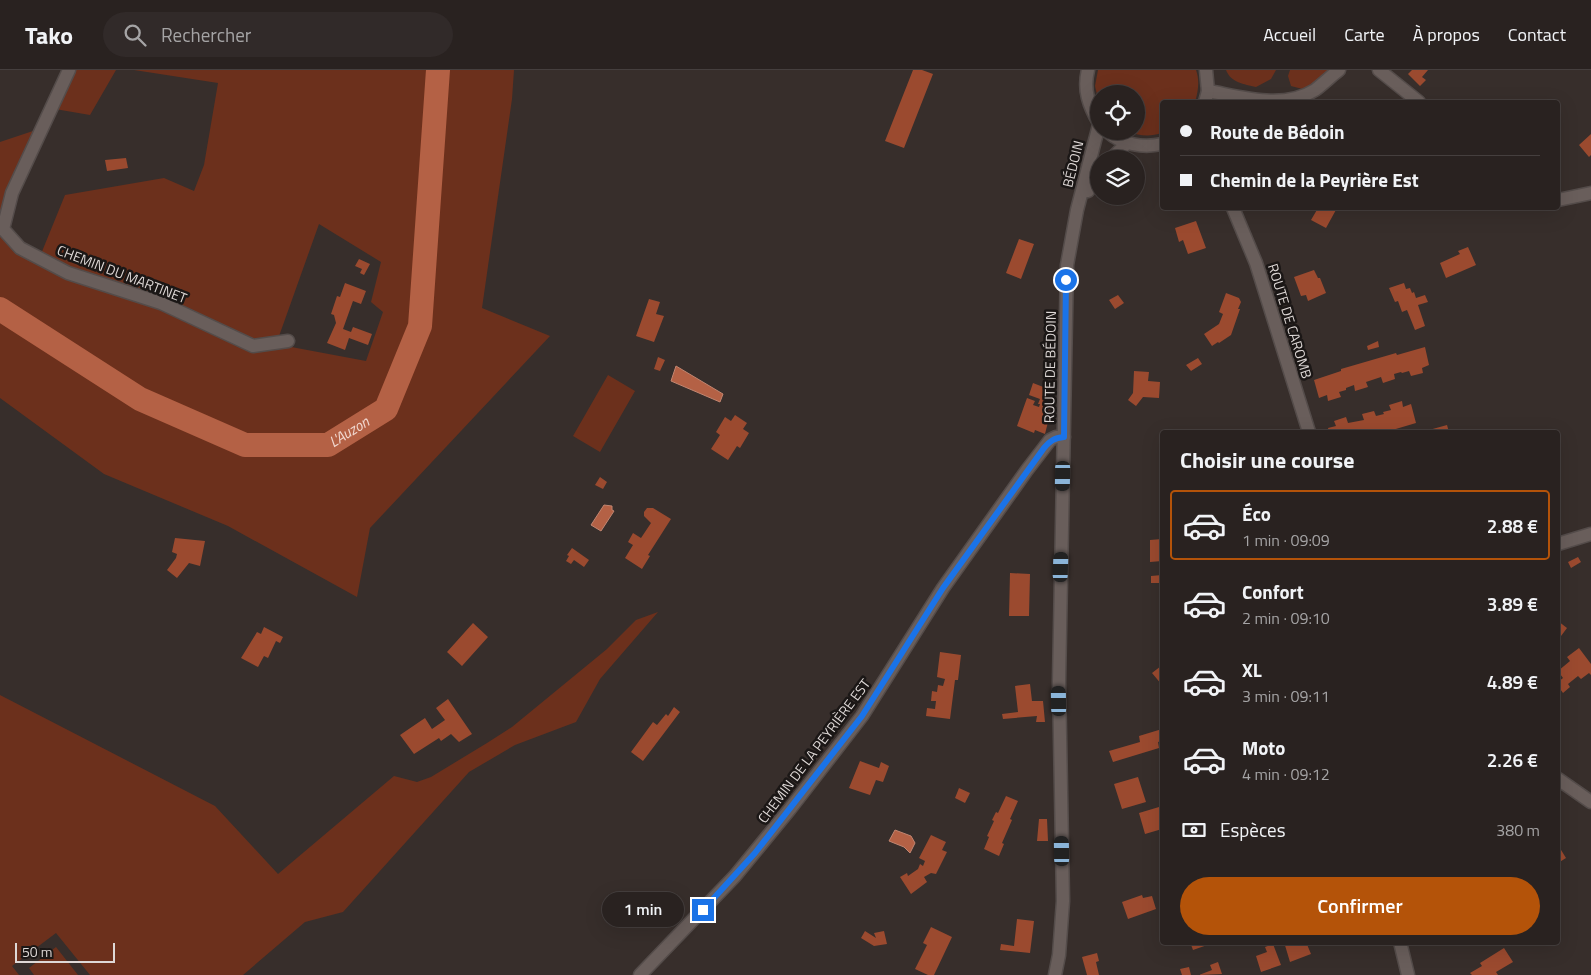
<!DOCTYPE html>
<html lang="fr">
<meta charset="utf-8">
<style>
body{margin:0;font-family:"Titillium Web",sans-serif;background:#312a29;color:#f1f3f6;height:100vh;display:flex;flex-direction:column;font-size:19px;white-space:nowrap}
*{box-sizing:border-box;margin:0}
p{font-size:16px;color:#a5a4a5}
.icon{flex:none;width:28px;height:28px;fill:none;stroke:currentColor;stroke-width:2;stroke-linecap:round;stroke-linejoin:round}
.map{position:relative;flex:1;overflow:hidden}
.panel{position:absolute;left:1160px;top:360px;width:400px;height:515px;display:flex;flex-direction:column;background:#292220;border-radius:5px;box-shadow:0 5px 20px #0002,0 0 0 1px #453f3e}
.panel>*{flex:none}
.top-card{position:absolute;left:1160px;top:30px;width:400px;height:110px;border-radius:5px;box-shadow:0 5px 20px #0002,0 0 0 1px #453f3e;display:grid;align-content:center;height:110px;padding:0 20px;background:#292220}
.tools{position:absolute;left:1090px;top:15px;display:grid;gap:10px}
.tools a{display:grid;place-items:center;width:55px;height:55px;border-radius:50%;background:#292220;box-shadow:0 5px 20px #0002,0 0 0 1px #453f3e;font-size:25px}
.scale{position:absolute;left:15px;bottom:12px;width:100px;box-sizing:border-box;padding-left:5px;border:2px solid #ded8d6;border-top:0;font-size:14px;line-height:18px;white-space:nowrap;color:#ded8d6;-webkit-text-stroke:4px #1b1716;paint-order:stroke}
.end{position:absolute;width:22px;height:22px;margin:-11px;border:6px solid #1a73e8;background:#fff;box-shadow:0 0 0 2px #fff}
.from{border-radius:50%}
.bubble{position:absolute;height:35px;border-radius:18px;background:#292220;box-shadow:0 5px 20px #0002,0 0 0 1px #453f3e;font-size:16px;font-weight:600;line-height:35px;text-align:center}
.car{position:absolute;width:15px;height:30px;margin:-15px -8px;border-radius:6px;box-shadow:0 0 4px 1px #0007;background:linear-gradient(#222 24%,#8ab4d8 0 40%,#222 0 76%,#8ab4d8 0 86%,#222 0)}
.top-card b{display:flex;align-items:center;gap:18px;height:48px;font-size:19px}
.top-card b+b{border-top:1px solid #453f3e}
.top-card i{width:12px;height:12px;background:#f1f3f6}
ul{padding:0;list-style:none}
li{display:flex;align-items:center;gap:15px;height:70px;margin:0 10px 8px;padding:0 10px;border:2px solid transparent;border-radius:5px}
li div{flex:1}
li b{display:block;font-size:19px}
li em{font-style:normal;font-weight:600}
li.active{border-color:#b45309}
li>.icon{width:45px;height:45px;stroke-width:1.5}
h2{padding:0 20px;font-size:22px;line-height:60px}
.pay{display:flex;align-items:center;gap:12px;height:55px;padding:0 20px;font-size:19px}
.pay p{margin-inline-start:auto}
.primary-button{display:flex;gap:10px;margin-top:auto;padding:10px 20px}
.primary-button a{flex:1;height:58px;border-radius:30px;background:#b45309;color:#fff;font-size:20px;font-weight:600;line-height:58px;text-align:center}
header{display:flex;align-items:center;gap:30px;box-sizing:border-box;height:70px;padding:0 25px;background:#292220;border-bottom:1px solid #453f3e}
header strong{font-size:24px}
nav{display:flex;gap:28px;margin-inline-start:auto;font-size:18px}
.search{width:350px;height:45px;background:#312a29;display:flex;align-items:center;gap:12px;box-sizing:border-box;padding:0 18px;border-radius:28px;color:#a5a4a5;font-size:19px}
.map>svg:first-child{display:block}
</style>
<header>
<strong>Tako</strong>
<div class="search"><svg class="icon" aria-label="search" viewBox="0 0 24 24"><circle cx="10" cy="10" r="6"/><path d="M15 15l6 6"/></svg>Rechercher</div>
<nav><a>Accueil</a><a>Carte</a><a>À propos</a><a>Contact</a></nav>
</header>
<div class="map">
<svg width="1591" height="905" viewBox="0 0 1591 905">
<rect width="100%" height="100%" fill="#372e2b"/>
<!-- green -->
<path fill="#6c301c" d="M 74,0 L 116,0 L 90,45 L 55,39 Z
M 134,0 L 514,0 L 512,29 L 482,238 L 550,266 L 370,458 L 357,527 L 228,456 L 104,404 L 0,328 L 0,163 L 13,178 L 159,239 L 251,282 L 286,276 L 366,291 L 383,242 L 371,232 L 381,192 L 319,154 L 278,269 L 254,273 L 70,199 L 41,184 L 65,125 L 164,108 L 194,121 L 204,95 L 218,13 Z
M 1098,0 L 1196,0 C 1200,11 1198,22 1195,32 L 1162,32 L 1162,63 C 1150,67 1139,66 1126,61 L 1136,61 L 1136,24 L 1099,24 L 1099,33 L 1095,16 Z
M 1226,0 L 1276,0 L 1271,9 L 1256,17 C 1244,14 1231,13 1226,0 Z
M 1290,0 L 1329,0 L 1306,20 L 1291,16 L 1288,6 Z
M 36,60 L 0,149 L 0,72 Z
M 608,305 L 635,321 L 600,382 L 573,366 Z
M 658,542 L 600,609 L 576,652 L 515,675 L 469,702 L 343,842 L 305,852 L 243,905 L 90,905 L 56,863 L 12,896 L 19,905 L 0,905 L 0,625 L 215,736 L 278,804 L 394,706 L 417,712 L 431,707 L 487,673 L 512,657 L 607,579 L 636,550 Z
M 56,877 L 78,905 L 34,905 L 29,898 Z"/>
<!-- water -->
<path fill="#b46145" stroke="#c18570" d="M 676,296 L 723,324 L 720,332 L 671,311 Z
M 604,435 L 612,436 L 612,440 L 614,441 L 601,461 L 591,455 Z
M 895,760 L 911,766 L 915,773 L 910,783 L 904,777 L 889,771 Z"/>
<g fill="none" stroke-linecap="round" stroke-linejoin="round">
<!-- river -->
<path stroke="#b46145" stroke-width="24" id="s1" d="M 0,239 L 140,329 L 245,375 L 328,375 L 386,339 L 420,256 L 438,0"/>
</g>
<!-- building -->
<path fill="#9b4a2f" d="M 913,0 L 922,0 L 933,4 L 904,78 L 885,71 Z
M 1412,0 L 1428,0 L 1422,7 L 1426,10 L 1420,16 L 1408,4 Z
M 1591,64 L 1591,85 L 1589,87 L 1579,75 Z
M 126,88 L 128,98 L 107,101 L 105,90 Z
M 1318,138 L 1337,138 L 1326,158 L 1311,150 Z
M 1196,151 L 1206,178 L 1188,184 L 1183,170 L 1179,172 L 1175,158 Z
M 1019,169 L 1034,174 L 1021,209 L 1006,203 Z
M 1468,177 L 1476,195 L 1446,208 L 1440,193 L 1460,184 L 1458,181 Z
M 359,189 L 370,194 L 364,205 L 360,203 L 362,199 L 355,196 Z
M 1314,200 L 1318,208 L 1320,208 L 1326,223 L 1308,231 L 1306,225 L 1301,226 L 1294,207 Z
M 345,213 L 366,221 L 361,234 L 353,231 L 343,259 L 351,262 L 353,257 L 372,264 L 368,275 L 349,268 L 345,280 L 327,273 L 336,253 L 334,245 L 331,244 L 337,226 L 340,227 Z
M 1404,213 L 1406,219 L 1410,218 L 1412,223 L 1414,222 L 1416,228 L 1425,225 L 1428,232 L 1418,235 L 1425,256 L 1415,260 L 1407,240 L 1402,242 L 1398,231 L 1395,232 L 1389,218 Z
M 1226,223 L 1239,228 L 1241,232 L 1238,239 L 1240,239 L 1231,265 L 1219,273 L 1218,272 L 1212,276 L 1204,264 L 1219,254 L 1223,244 L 1219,242 Z
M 1118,225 L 1124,233 L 1115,239 L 1109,230 Z
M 649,229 L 660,232 L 656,244 L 664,246 L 654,272 L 636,266 Z
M 1378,271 L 1379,277 L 1368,280 L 1367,276 Z
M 1425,277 L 1429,295 L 1422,298 L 1423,303 L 1411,306 L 1409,301 L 1402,303 L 1401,302 L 1394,304 L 1395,309 L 1383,313 L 1381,307 L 1366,312 L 1368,317 L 1355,321 L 1354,315 L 1346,318 L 1346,320 L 1339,322 L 1341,327 L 1328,331 L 1327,325 L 1319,328 L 1314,310 L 1341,301 L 1341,299 L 1396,283 L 1397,285 Z
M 658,287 L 665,290 L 660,301 L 654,299 Z
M 1198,288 L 1202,294 L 1191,301 L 1186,295 Z
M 1134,301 L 1149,302 L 1148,311 L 1160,312 L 1159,328 L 1143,327 L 1136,336 L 1128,330 L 1133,323 Z
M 1033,313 L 1051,320 L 1050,344 L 1045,364 L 1035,360 L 1034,363 L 1017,356 L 1027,328 L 1035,331 L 1033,335 L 1039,337 L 1040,334 L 1038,334 L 1040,329 L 1029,325 Z
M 1402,331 L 1403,337 L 1411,334 L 1416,353 L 1389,361 L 1389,362 L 1329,362 L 1328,358 L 1336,356 L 1334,351 L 1346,347 L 1348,353 L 1364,350 L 1362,344 L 1374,341 L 1376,346 L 1384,344 L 1383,342 L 1391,340 L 1389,335 Z
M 735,345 L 747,353 L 743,359 L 749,363 L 740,378 L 737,376 L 728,390 L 711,379 L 720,365 L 716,362 L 725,347 L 731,351 Z
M 1447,355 L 1449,362 L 1429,362 L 1429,360 Z
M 600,407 L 607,412 L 603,419 L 595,415 Z
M 647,438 L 653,438 L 671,449 L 648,485 L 650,486 L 642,499 L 625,488 L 633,475 L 628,472 L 633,463 L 641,468 L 651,453 L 644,446 L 644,442 Z
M 175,468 L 205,471 L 200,496 L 189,493 L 177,508 L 167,500 L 176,488 L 177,484 L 172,482 Z
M 1162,469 L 1162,491 L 1150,492 L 1150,470 Z
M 572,478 L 589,490 L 584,497 L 574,490 L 571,494 L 566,491 L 569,486 L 567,485 Z
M 1578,487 L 1581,492 L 1571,498 L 1568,492 Z
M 1010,503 L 1030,504 L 1029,546 L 1009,546 Z
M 1162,505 L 1162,513 L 1151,513 L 1151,506 Z
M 1558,551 L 1567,558 L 1558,570 Z
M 473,553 L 488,567 L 462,596 L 447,582 Z
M 264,557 L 283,567 L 280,573 L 276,571 L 268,588 L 264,586 L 258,597 L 241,588 L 257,562 L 261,564 Z
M 1579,578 L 1591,594 L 1591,605 L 1589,603 L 1581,609 L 1578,606 L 1568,614 L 1570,617 L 1563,623 L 1558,616 L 1558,612 L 1563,608 L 1558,601 L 1570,591 L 1567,587 Z
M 940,582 L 961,585 L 958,610 L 955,610 L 950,649 L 926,646 L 927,638 L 935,639 L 936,631 L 931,631 L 932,621 L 937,622 L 938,615 L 943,616 L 945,609 L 937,607 Z
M 1161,596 L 1162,597 L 1162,619 L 1160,616 L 1162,615 L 1152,603 Z
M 1030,614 L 1032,631 L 1043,631 L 1045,652 L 1036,652 L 1037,646 L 1003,649 L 1002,644 L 1018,642 L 1015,616 Z
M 448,629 L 472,664 L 459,672 L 451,664 L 441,671 L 439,668 L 414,684 L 400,665 L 425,648 L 432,659 L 445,650 L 436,638 Z
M 674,637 L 680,642 L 643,691 L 631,682 L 653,652 L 657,655 L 666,644 L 668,646 Z
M 1162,659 L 1162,671 L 1158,672 L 1159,678 L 1113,692 L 1109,681 L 1140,672 L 1139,666 Z
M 860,691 L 879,698 L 881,692 L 889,696 L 883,712 L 876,710 L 870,725 L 849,718 Z
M 1138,707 L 1146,732 L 1122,739 L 1114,714 Z
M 959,718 L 970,723 L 965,733 L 955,728 Z
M 1006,726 L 1018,731 L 1010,749 L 1012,750 L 1002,773 L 1004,774 L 999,786 L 984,779 L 989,767 L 987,766 L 994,751 L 992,750 L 996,742 L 998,743 Z
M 1159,737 L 1161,745 L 1162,745 L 1162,759 L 1145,764 L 1139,743 Z
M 1039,749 L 1047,749 L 1048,771 L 1037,771 Z
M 931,765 L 946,772 L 942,780 L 947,782 L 936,804 L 931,803 L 924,807 L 927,812 L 911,824 L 900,807 L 907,803 L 908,806 L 918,799 L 920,794 L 923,796 L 925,791 L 919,788 Z
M 1558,775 L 1566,788 L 1558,793 Z
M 1142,825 L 1143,828 L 1152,826 L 1156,839 L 1128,849 L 1122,832 Z
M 1017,849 L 1034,851 L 1030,883 L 1000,880 L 1001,874 L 1014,876 Z
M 931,857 L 952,867 L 934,905 L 928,905 L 915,899 L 927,875 L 923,873 Z
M 865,861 L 876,868 L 874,863 L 884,861 L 887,874 L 874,876 L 861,868 Z
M 1190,872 L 1213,872 L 1213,873 L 1193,880 Z
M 1284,872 L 1306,872 L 1311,884 L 1290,892 Z
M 1273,874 L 1281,895 L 1261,902 L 1256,886 L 1267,882 L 1265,877 Z
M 1504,878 L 1513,892 L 1496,902 L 1498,905 L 1472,905 L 1470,903 L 1482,896 L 1480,893 Z
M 1097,883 L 1099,891 L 1096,892 L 1099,905 L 1087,905 L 1082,887 Z
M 1218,892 L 1222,904 L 1199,905 L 1212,900 L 1210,895 Z
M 1189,897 L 1191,905 L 1182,905 L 1180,899 Z"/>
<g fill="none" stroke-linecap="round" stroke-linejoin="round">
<defs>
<path id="minor" d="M 69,0 L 12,123 L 3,159 L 20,178 L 68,203 L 161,233 L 253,276 L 288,271
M 1379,0 L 1419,32
M 1208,21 C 1242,27 1283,40 1315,20 C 1323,14 1331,6 1339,0
M 1558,130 L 1591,123
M 1558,474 L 1591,464
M 1558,709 L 1591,732
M 640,905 L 735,806 L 790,739 L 862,646 L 943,518 L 1027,400 L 1050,370 L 1056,367 L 1064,367"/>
<path id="secondary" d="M 1088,0 C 1083,20 1089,36 1099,53
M 1205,32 L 1208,21 L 1206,0
M 1107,61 C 1122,75 1143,78 1162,74
M 1111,89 L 1127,73
M 1088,121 L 1099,103
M 1233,138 L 1256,193 L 1309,362
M 1400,872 L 1408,905
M 1055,905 L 1059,885 L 1063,831 L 1059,612 L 1067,195 L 1077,140 L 1099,55"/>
</defs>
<!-- minor casing -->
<use href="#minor" stroke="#544c4a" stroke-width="15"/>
<!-- secondary casing -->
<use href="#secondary" stroke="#544c4a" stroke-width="15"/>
<!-- minor -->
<use href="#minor" stroke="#695e5b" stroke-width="12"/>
<!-- secondary -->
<use href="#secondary" stroke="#695e5b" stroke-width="12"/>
</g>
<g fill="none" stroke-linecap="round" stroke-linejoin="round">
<!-- route -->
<path stroke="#1a73e8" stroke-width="6" d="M 703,840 L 755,783 L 862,646 L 943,518 L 1044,378 C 1050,371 1054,368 1064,367 L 1066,210"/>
</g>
<g text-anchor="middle" stroke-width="5" stroke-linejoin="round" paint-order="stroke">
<!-- street labels -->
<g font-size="14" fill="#ded8d6" stroke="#1b1716">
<text transform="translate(1073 94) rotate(-76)" y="5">BÉDOIN</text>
<text transform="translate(122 204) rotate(21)" y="5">CHEMIN DU MARTINET</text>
<text transform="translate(1290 251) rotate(73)" y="5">ROUTE DE CAROMB</text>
<text transform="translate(1050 297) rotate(-89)" y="5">ROUTE DE BÉDOIN</text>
<text transform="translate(814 681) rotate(-53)" y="5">CHEMIN DE LA PEYRIÈRE EST</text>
</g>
<!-- water labels -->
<g font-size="15" font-style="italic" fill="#f1d8d0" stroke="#1b1716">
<text dy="5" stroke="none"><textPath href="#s1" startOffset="389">L'Auzon</textPath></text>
</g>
</g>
</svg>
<div class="tools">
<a><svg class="icon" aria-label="locate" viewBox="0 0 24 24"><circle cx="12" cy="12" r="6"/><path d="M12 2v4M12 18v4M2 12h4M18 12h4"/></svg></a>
<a><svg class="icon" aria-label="layers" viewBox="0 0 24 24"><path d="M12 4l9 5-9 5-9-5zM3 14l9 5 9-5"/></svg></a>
</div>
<div class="scale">50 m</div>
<i class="end from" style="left:1066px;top:210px"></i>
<i class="end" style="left:703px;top:840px"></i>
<div class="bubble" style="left:602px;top:822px;width:82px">1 min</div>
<i class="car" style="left:1063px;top:406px;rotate:181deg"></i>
<i class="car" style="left:1061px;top:497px;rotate:2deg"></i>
<i class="car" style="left:1059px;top:631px;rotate:359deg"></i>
<i class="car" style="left:1062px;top:781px;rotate:359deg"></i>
<div class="top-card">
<b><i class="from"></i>Route de Bédoin</b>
<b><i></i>Chemin de la Peyrière Est</b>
</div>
<section class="panel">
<h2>Choisir une course</h2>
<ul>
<li class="active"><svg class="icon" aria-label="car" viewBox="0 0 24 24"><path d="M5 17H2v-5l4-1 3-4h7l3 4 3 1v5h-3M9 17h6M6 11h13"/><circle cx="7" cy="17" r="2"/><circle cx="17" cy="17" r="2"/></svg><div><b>Éco</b><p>1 min · 09:09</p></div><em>2.88 €</em></li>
<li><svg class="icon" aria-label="car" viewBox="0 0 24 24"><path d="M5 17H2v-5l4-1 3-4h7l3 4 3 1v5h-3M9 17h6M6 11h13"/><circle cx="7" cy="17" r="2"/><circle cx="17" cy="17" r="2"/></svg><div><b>Confort</b><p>2 min · 09:10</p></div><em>3.89 €</em></li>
<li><svg class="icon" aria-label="car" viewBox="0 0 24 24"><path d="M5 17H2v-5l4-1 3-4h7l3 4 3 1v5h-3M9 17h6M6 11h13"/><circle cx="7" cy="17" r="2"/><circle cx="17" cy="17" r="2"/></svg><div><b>XL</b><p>3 min · 09:11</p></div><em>4.89 €</em></li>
<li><svg class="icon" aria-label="car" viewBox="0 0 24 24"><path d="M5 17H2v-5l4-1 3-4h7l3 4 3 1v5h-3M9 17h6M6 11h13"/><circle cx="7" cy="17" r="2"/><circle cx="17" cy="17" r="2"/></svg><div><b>Moto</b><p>4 min · 09:12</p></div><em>2.26 €</em></li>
</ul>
<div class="pay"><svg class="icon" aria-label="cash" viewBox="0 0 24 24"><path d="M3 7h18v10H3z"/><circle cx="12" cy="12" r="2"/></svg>Espèces<p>380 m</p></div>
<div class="primary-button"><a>Confirmer</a></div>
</section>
</div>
